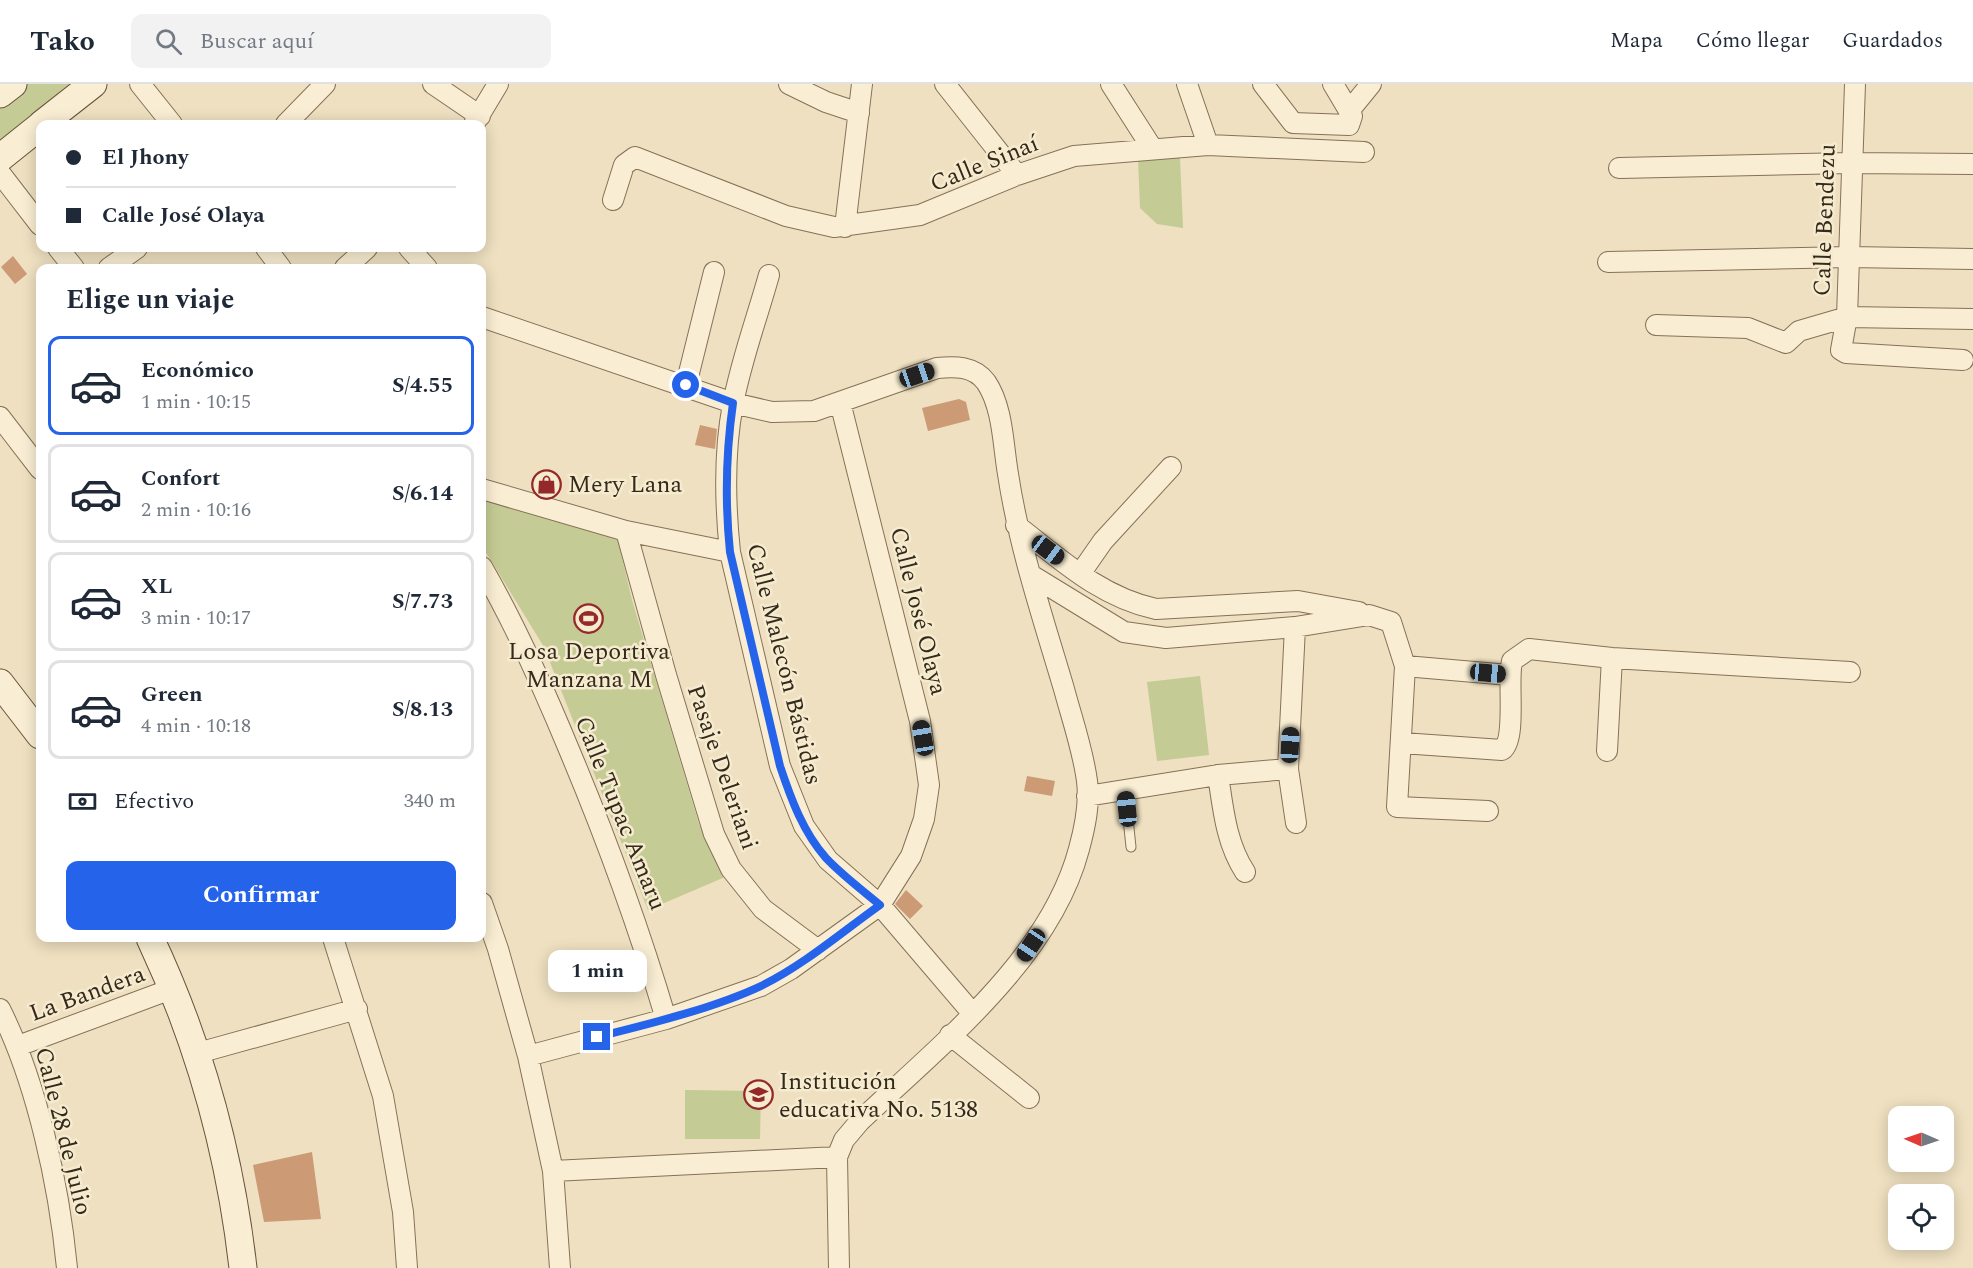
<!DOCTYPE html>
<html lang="es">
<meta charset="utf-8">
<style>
body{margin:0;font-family:Spectral,serif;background:#f2f2f3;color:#1f2937;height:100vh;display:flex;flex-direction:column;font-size:22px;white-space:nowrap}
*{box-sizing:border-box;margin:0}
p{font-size:20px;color:#747a83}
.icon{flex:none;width:33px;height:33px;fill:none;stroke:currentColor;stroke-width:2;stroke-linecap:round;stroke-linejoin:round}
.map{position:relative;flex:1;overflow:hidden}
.details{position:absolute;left:36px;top:180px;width:450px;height:678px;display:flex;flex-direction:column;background:#fff;border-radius:12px;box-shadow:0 3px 15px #0003}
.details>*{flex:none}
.guide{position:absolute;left:36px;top:36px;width:450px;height:132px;border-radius:12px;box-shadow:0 3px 15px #0003;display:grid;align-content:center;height:132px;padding:0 30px;background:#fff}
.needle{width:39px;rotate:272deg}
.buttons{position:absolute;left:1888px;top:1022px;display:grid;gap:12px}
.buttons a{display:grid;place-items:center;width:66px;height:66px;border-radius:12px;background:#fff;box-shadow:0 3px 15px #0003;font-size:30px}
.end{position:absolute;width:27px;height:27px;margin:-14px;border:8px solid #2563eb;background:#fff;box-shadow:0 0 0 3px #fff}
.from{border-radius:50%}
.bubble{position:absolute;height:42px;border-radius:12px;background:#fff;box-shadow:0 3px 15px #0003;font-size:20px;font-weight:700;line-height:42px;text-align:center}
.car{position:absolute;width:18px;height:36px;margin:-18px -9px;border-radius:8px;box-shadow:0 0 4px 2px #0007;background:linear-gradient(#222 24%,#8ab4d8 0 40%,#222 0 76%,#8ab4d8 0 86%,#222 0)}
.guide b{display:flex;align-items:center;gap:21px;height:57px;font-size:22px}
.guide b+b{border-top:2px solid #e0e1e3}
.guide i{width:15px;height:15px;background:#1f2937}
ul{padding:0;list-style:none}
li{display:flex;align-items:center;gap:18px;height:99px;margin:0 12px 9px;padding:0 18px;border:3px solid #e0e1e3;border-radius:12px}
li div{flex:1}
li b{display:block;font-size:22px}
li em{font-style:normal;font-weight:700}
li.on{border-color:#2563eb}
li>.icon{width:54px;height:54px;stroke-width:1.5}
h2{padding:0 30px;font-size:27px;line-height:72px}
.pay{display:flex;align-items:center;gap:15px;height:66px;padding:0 30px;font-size:22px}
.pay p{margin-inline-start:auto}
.primary-button{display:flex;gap:12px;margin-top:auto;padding:12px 30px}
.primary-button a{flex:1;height:69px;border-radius:12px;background:#2563eb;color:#fff;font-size:24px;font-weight:700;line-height:69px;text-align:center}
header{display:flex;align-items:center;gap:36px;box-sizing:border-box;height:84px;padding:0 30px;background:#fff;border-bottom:2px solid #e0e1e3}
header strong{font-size:28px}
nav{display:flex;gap:33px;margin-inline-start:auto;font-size:21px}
.search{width:420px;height:54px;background:#f2f2f3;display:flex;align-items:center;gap:15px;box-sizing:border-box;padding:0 21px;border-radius:12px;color:#747a83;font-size:22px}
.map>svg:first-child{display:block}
</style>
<header>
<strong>Tako</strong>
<div class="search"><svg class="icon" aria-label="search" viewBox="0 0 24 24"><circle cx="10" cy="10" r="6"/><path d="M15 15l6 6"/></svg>Buscar aquí</div>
<nav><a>Mapa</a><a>Cómo llegar</a><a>Guardados</a></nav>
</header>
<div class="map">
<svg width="1973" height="1184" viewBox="0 0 1973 1184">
<rect width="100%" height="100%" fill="#eee0c0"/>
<!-- green -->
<path fill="#c4cb94" d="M 28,0 L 83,0 L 0,65 L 0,22 Z
M 1138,74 L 1180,74 L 1183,144 L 1157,140 L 1140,124 Z
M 482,414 L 618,456 L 632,516 L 699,740 L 725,793 L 648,826 L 544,563 L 482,462 Z
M 1200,592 L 1209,671 L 1157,677 L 1147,598 Z
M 685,1006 L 761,1007 L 760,1055 L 685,1055 Z"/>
<!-- building -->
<path fill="#cc9a75" d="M 13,172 L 27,190 L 15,200 L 1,183 Z
M 959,315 L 966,318 L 970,336 L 928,347 L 922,324 Z
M 700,341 L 717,345 L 715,365 L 695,361 Z
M 542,390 L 558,394 L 552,411 L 537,407 Z
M 1027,692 L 1055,697 L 1052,712 L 1024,707 Z
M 906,806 L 923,822 L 910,835 L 895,820 Z
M 312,1068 L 321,1135 L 264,1138 L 253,1081 Z"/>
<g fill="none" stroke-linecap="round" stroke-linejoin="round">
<defs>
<path id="lane" d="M 1125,706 L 1131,763"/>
<path id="street" d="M 140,0 L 172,40
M 433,0 L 480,32
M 789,0 L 826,18 L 859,29
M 945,0 L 1017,91
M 1111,0 L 1152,64
M 1187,0 L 1208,61
M 1263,0 L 1293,39 L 1349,41 L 1352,32 L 1333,0
M 1855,0 L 1847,233 L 1841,266 L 1846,269 L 1963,276
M 1349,27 L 1371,0
M 286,40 L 325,0
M 474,40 L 498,0
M 1619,84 L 1850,79 L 1973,80
M 0,89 L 40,141
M 613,116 L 624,81 L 635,73 L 786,132 L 834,143 L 920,131 L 1017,91 L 1074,72 L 1208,61 L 1364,68
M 845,143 L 862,0
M 58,164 L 74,184
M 266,164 L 281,184
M 409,164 L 427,184
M 1608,178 L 1849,173 L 1973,175
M 109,184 L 137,164
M 345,184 L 367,164
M 769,191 C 757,234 741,277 733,320 C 724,367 725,420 730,468 L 780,682 L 804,742 L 828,776 L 880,821 L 973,930
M 482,233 L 733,319 L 772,328 L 814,327 L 937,284 C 955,282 974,282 986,298 C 1003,323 1003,361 1008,390 C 1019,463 1043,534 1064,605 C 1072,635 1083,666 1087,697 C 1090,720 1085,743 1079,765 C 1050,875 940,961 860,1037 L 844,1056 L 837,1073 L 839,1184
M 1656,241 L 1748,244 L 1786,259 L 1799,247 L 1847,233 L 1973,235
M 686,301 L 714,188
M 0,333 L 40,385
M 482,405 L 626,447 L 730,468
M 1016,441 C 1060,475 1100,513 1156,525 L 1298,517 L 1359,528
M 626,447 L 666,591 L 714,750 L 731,785 L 763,825 L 818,866
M 482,483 C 516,542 544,605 570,668 C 607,756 639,844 666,935
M 1080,490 L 1103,457 L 1171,383
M 1031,491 L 1124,548 L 1166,554 L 1295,543 L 1369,531 L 1391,538 L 1405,582 L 1397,723 L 1488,727
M 1295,543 L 1288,685 L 1296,739
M 1405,582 L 1509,591
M 1402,659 L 1502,666 C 1517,655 1507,597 1512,577 L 1529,565 L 1612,574 L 1850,588
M 1607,667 L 1612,574
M 1218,691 C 1223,724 1226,759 1245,788
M 1087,712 L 1218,691 L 1288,685
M 482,819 L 498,865 L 528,972 L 553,1087 L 560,1184
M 333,854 L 383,1012 L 403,1128 L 407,1184
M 0,925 C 37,999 59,1101 67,1184
M 950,951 L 1029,1014
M 18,962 L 174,904
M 198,969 L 357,925
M 528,972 L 666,935 L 761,902 L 791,885 L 880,821 L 911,772 L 924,735 L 929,701 L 920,637 L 840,318
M 553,1087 L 837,1073"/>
<path id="secondary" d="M 0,10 L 13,0
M 42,40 L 93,0
M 0,74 L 40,42
M 0,599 L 40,651
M 150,854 C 199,958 230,1069 243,1184"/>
</defs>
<!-- lane casing -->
<use href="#lane" stroke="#867158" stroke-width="11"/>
<!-- street casing -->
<use href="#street" stroke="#867158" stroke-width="22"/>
<!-- secondary casing -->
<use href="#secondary" stroke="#68523b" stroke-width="29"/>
<!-- lane -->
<use href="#lane" stroke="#f9eed3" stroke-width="9"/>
<!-- street -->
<use href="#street" stroke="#f9eed3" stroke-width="20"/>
<!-- secondary -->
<use href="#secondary" stroke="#f9eed3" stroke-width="27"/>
</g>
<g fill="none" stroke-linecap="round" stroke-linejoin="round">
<!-- route -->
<path stroke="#2563eb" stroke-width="8" d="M 597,953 C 649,940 715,924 763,901 C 805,880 842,848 880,821 C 862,806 842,791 826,774 C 803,748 791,715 780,682 L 730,468 C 725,419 726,368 733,319 L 686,301"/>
</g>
<!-- icons -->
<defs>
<symbol id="shop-ring" viewBox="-11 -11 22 22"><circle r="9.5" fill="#f5ebcf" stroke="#952828" stroke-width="1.5"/><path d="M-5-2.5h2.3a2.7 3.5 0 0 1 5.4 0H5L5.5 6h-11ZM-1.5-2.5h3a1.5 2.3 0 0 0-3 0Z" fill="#952828"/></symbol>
<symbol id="stadium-ring" viewBox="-11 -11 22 22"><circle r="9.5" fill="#f5ebcf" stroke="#952828" stroke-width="1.5"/><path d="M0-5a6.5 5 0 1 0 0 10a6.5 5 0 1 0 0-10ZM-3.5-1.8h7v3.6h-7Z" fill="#952828"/></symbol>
<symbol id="school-ring" viewBox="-11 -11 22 22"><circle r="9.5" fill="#f5ebcf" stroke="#952828" stroke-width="1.5"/><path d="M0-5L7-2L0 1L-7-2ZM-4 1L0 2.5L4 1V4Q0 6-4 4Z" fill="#952828"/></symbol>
</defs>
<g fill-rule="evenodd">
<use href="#shop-ring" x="530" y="384" width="33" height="33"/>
<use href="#stadium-ring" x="572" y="518" width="33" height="33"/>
<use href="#school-ring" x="742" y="994" width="33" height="33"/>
</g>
<g text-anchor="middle" stroke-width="5" stroke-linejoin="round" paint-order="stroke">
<!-- street labels -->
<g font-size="24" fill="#36291c" stroke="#f5ebcf">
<text transform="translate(984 79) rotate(-22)" y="8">Calle Sinaí</text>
<text transform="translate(1824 136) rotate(-88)" y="8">Calle Bendezu</text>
<text transform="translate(919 527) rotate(76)" y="8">Calle José Olaya</text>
<text transform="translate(785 580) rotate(76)" y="8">Calle Malecón Bástidas</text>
<text transform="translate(723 683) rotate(71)" y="8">Pasaje Deleriani</text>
<text transform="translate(621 729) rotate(68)" y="8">Calle Tupac Amaru</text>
<text transform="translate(87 909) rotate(-20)" y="8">La Bandera</text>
<text transform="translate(64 1047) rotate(76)" y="8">Calle 28 de Julio</text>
</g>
<!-- poi labels -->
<g font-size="24" fill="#36291c" stroke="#f5ebcf" text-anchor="start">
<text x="568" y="408">Mery Lana</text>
<text x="589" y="575" text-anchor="middle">Losa Deportiva<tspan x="589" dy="28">Manzana M</tspan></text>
<text x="779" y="1005">Institución<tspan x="779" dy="28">educativa No. 5138</tspan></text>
</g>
</g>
</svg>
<div class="buttons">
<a><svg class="needle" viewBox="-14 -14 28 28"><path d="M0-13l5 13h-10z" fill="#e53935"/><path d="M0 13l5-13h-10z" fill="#747a83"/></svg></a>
<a><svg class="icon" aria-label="locate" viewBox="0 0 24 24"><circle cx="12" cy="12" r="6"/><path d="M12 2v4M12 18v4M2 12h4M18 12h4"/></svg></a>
</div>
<i class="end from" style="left:686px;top:301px"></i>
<i class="end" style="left:597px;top:953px"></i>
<div class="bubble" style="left:548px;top:866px;width:99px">1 min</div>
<i class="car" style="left:917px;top:291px;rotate:71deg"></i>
<i class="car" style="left:1048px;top:466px;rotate:127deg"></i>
<i class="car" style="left:1488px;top:589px;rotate:95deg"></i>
<i class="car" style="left:923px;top:654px;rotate:350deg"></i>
<i class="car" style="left:1290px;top:661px;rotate:3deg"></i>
<i class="car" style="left:1127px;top:725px;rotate:354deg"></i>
<i class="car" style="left:1031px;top:861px;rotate:214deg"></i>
<div class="guide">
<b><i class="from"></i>El Jhony</b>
<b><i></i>Calle José Olaya</b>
</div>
<section class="details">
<h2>Elige un viaje</h2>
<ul>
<li class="on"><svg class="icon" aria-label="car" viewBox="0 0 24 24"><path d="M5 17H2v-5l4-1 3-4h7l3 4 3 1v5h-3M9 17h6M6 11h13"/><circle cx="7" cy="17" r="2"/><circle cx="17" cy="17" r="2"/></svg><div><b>Económico</b><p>1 min · 10:15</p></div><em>S/4.55</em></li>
<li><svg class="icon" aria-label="car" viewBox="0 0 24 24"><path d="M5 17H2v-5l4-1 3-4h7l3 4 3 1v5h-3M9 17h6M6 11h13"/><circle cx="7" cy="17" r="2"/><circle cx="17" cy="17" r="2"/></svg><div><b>Confort</b><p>2 min · 10:16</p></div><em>S/6.14</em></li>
<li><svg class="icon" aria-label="car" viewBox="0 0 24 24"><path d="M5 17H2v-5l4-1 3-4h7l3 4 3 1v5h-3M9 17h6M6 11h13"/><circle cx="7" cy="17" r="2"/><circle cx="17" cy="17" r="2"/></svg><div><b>XL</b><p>3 min · 10:17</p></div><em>S/7.73</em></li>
<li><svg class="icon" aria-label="car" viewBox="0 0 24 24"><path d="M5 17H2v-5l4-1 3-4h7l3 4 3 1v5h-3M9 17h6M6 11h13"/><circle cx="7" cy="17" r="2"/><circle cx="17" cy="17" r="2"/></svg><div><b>Green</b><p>4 min · 10:18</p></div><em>S/8.13</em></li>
</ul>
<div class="pay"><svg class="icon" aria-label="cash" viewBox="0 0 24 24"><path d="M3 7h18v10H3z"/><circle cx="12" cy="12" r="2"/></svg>Efectivo<p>340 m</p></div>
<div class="primary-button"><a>Confirmar</a></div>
</section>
</div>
